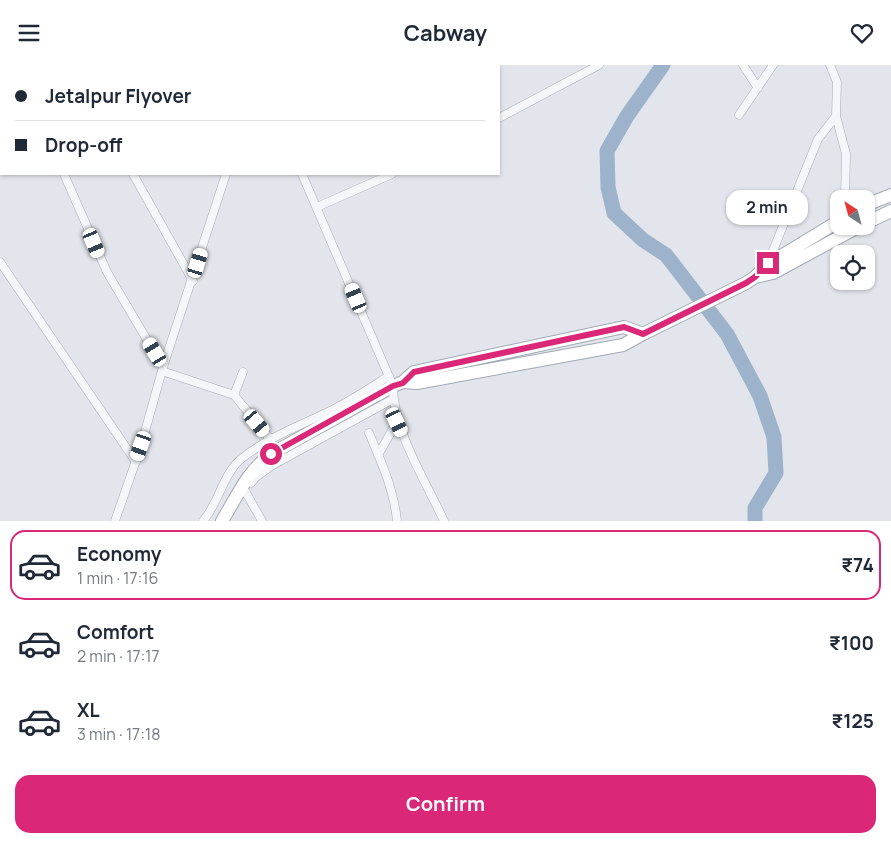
<!DOCTYPE html>
<meta charset="utf-8">
<style>
body{margin:0;font-family:Manrope,sans-serif;background:#f2f2f3;color:#1f2937;height:100vh;display:flex;flex-direction:column;font-size:19px;white-space:nowrap}
*{box-sizing:border-box;margin:0}
p{font-size:16px;color:#747a83}
.icon{flex:none;width:28px;height:28px;fill:none;stroke:currentColor;stroke-width:2;stroke-linecap:round;stroke-linejoin:round}
.map{position:relative;height:456px;overflow:hidden}
.details{display:flex;flex-direction:column;background:#fff;flex:1}
.details>*{flex:none}
.banner{position:absolute;left:0px;top:0px;width:500px;height:110px;box-shadow:0 1px 4px #0004;display:grid;align-content:center;height:110px;padding:0 15px;background:#fff}
.needle{width:32px;rotate:324deg}
.fabs{position:absolute;left:830px;top:125px;display:grid;gap:10px}
.fabs a{display:grid;place-items:center;width:45px;height:45px;border-radius:10px;background:#fff;box-shadow:0 1px 4px #0004;font-size:25px}
.end{position:absolute;width:22px;height:22px;margin:-11px;border:6px solid #db2777;background:#fff;box-shadow:0 0 0 2px #fff}
.from{border-radius:50%}
.bubble{position:absolute;height:35px;border-radius:15px;background:#fff;box-shadow:0 1px 4px #0004;font-size:16px;font-weight:700;line-height:35px;text-align:center}
.car{position:absolute;width:15px;height:30px;margin:-15px -8px;border-radius:6px;box-shadow:0 0 4px 1px #0007;background:linear-gradient(#fff 24%,#345 0 40%,#fff 0 76%,#345 0 86%,#fff 0)}
.banner b{display:flex;align-items:center;gap:18px;height:48px;font-size:19px}
.banner b+b{border-top:1px solid #e0e1e3}
.banner i{width:12px;height:12px;background:#1f2937}
ul{padding:9px 0 0;list-style:none}
li{display:flex;align-items:center;gap:15px;height:70px;margin:0 10px 8px;padding:0 5px;border:2px solid transparent;border-radius:15px}
li div{flex:1}
li b{display:block;font-size:19px}
li em{font-style:normal;font-weight:700}
li.active{border-color:#db2777}
li>.icon{width:45px;height:45px;stroke-width:1.5}
.button{display:flex;gap:10px;margin-top:auto;padding:10px 15px}
.button a{flex:1;height:58px;border-radius:15px;background:#db2777;color:#fff;font-size:20px;font-weight:700;line-height:58px;text-align:center}
header{display:flex;justify-content:space-between;align-items:center;height:65px;padding:0 15px;background:#fff;font-size:22px;font-weight:700}
.map>svg:first-child{display:block}
</style>
<header><svg class="icon" aria-label="menu" viewBox="0 0 24 24"><path d="M4 6h16M4 12h16M4 18h16"/></svg>Cabway<svg class="icon" aria-label="heart" viewBox="0 0 24 24"><path d="M12 20l-8-8c-3-5 5-10 8-4 3-6 11-1 8 4z"/></svg></header>
<div class="map">
<svg width="891" height="456" viewBox="0 0 891 456">
<rect width="100%" height="100%" fill="#e2e5eb"/>
<g fill="none" stroke-linecap="round" stroke-linejoin="round">
<!-- river -->
<path stroke="#9db2cb" stroke-width="15" d="M 663,0 L 627,51 L 607,86 L 608,122 L 614,148 L 643,175 L 666,190 L 727,269 L 760,331 L 774,372 L 776,408 L 755,443 L 755,456"/>
<defs>
<path id="street" d="M 251,0 L 252,1
M 743,0 L 758,23
M 260,1 L 260,0
M 739,50 L 773,0
M 836,51 L 846,89 L 845,134
M 499,53 L 599,0
M 64,109 L 107,207 L 163,302
M 133,109 L 193,216
M 302,109 L 393,321 C 393,365 425,415 444,456
M 317,142 L 392,109
M 0,197 L 136,397
M 768,198 L 818,74 L 836,51 L 837,17 L 830,0
M 162,306 L 234,330 L 271,375
M 234,330 L 243,307
M 369,368 C 381,396 394,425 397,456
M 378,390 L 397,357
M 251,418 L 256,412 L 271,401 L 393,334
M 245,426 L 262,456
M 115,456 L 141,381 L 163,302 L 226,109
M 203,456 C 219,438 223,409 241,394 C 268,372 302,360 332,345 C 352,335 370,323 389,311"/>
<path id="secondary" d="M 68,1 L 71,0
M 0,36 L 1,35"/>
<path id="primary" d="M 866,140 L 891,130
M 866,158 L 891,146
M 755,212 L 773,208 L 860,161
M 403,317 L 414,307 L 624,262 L 643,269
M 222,456 C 238,430 246,408 271,389 L 393,321 L 403,317 L 417,318 L 623,280 L 643,269 L 746,218 L 755,212 L 768,199 L 839,156"/>
</defs>
<!-- street casing -->
<use href="#street" stroke="#a7acb5" stroke-width="9"/>
<!-- secondary casing -->
<use href="#secondary" stroke="#a7acb5" stroke-width="13"/>
<!-- primary casing -->
<use href="#primary" stroke="#a1a9b6" stroke-width="14"/>
<!-- street -->
<use href="#street" stroke="#f5f6f9" stroke-width="8"/>
<!-- secondary -->
<use href="#secondary" stroke="#fff" stroke-width="11"/>
<!-- primary -->
<use href="#primary" stroke="#fff" stroke-width="12"/>
</g>
<g fill="none" stroke-linecap="round" stroke-linejoin="round">
<!-- route -->
<path stroke="#db2777" stroke-width="6" d="M 271,389 L 393,321 L 403,318 L 414,307 L 624,262 L 643,269 L 746,218 L 755,212 L 768,198"/>
</g>
</svg>
<div class="fabs">
<a><svg class="needle" viewBox="-14 -14 28 28"><path d="M0-13l5 13h-10z" fill="#e53935"/><path d="M0 13l5-13h-10z" fill="#747a83"/></svg></a>
<a><svg class="icon" aria-label="locate" viewBox="0 0 24 24"><circle cx="12" cy="12" r="6"/><path d="M12 2v4M12 18v4M2 12h4M18 12h4"/></svg></a>
</div>
<i class="end from" style="left:271px;top:389px"></i>
<i class="end" style="left:768px;top:198px"></i>
<div class="bubble" style="left:726px;top:125px;width:82px">2 min</div>
<i class="car" style="left:94px;top:178px;rotate:157deg"></i>
<i class="car" style="left:198px;top:198px;rotate:17deg"></i>
<i class="car" style="left:356px;top:233px;rotate:337deg"></i>
<i class="car" style="left:155px;top:287px;rotate:329deg"></i>
<i class="car" style="left:397px;top:357px;rotate:155deg"></i>
<i class="car" style="left:257px;top:358px;rotate:140deg"></i>
<i class="car" style="left:141px;top:381px;rotate:199deg"></i>
<div class="banner">
<b><i class="from"></i>Jetalpur Flyover</b>
<b><i></i>Drop-off</b>
</div>
</div>
<section class="details">
<ul>
<li class="active"><svg class="icon" aria-label="car" viewBox="0 0 24 24"><path d="M5 17H2v-5l4-1 3-4h7l3 4 3 1v5h-3M9 17h6M6 11h13"/><circle cx="7" cy="17" r="2"/><circle cx="17" cy="17" r="2"/></svg><div><b>Economy</b><p>1 min · 17:16</p></div><em>₹74</em></li>
<li><svg class="icon" aria-label="car" viewBox="0 0 24 24"><path d="M5 17H2v-5l4-1 3-4h7l3 4 3 1v5h-3M9 17h6M6 11h13"/><circle cx="7" cy="17" r="2"/><circle cx="17" cy="17" r="2"/></svg><div><b>Comfort</b><p>2 min · 17:17</p></div><em>₹100</em></li>
<li><svg class="icon" aria-label="car" viewBox="0 0 24 24"><path d="M5 17H2v-5l4-1 3-4h7l3 4 3 1v5h-3M9 17h6M6 11h13"/><circle cx="7" cy="17" r="2"/><circle cx="17" cy="17" r="2"/></svg><div><b>XL</b><p>3 min · 17:18</p></div><em>₹125</em></li>
</ul>
<div class="button"><a>Confirm</a></div>
</section>
